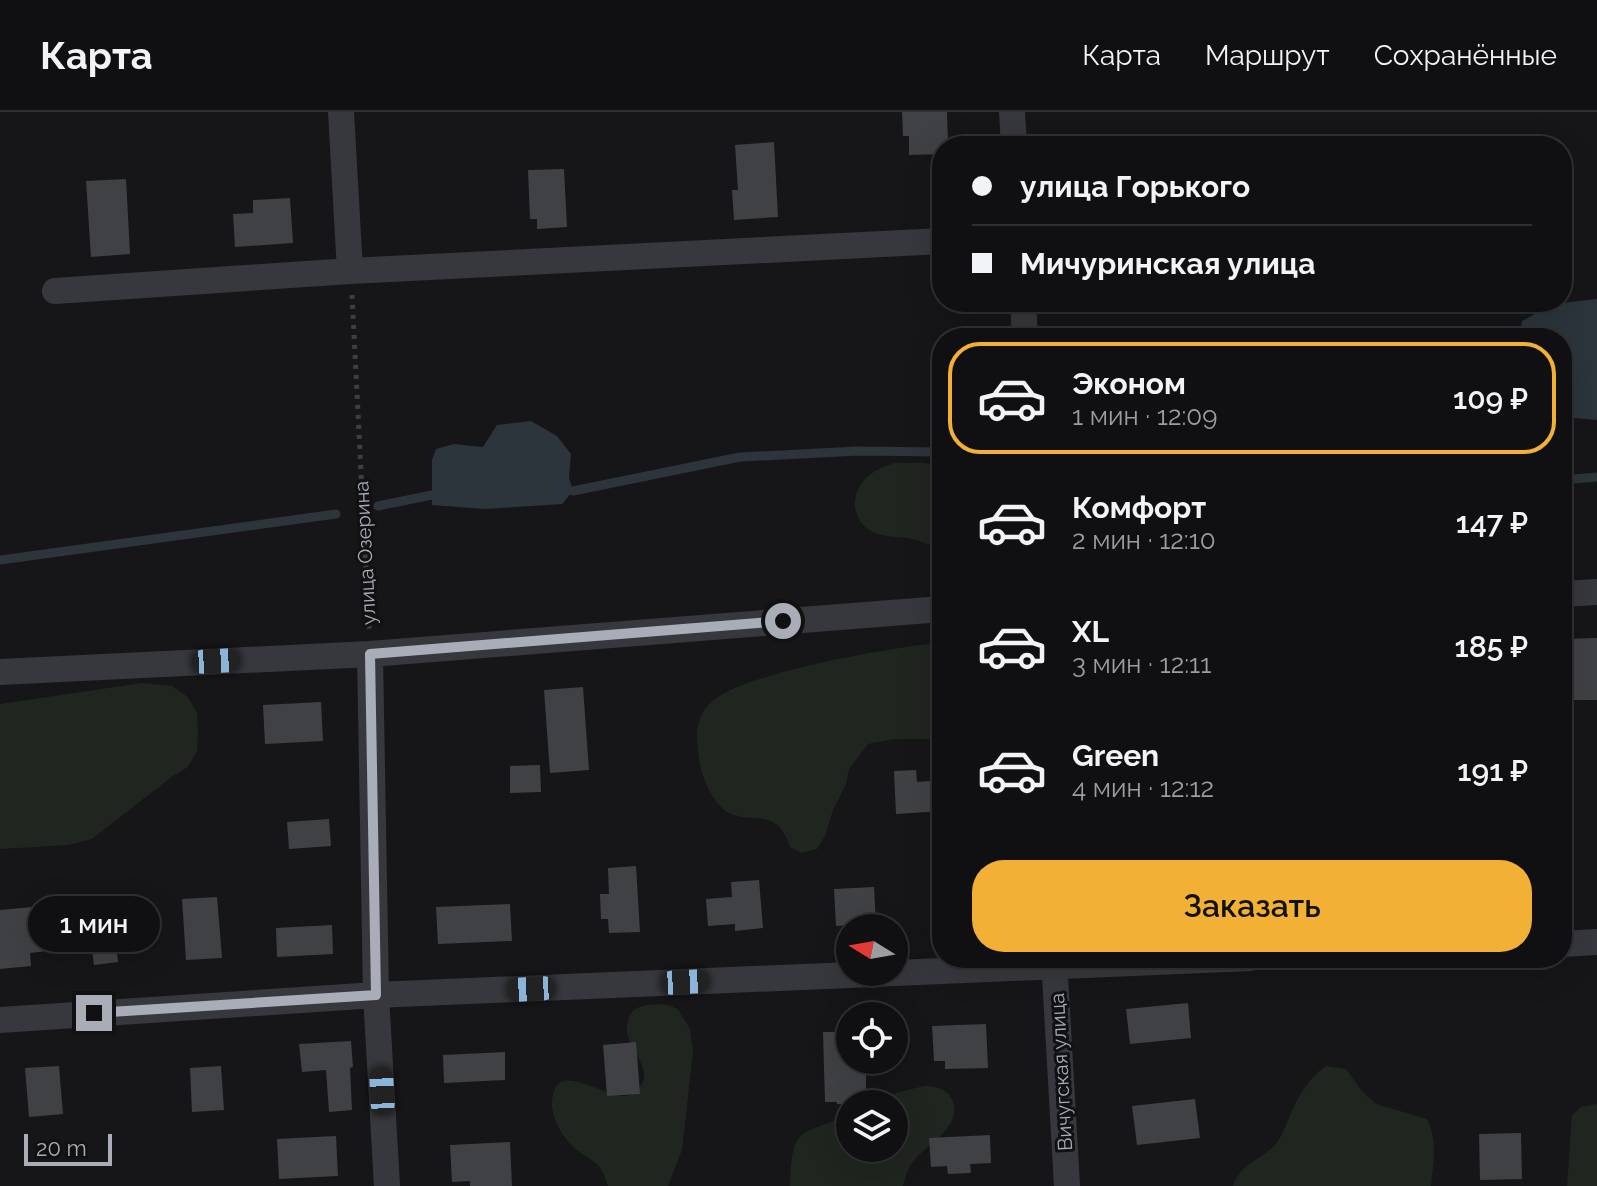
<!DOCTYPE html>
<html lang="ru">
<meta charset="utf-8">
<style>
body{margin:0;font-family:Raleway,sans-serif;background:#19191b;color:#f1f3f6;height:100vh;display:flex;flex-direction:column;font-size:30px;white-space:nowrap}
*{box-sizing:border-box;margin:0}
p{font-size:26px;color:#9c9d9f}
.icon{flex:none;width:44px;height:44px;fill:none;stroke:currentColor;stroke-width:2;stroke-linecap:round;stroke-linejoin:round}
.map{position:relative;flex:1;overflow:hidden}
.panel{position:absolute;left:932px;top:216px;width:640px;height:640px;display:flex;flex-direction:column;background:#101012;border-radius:32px;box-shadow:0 8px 32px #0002,0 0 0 2px #303032}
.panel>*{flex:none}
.banner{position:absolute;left:932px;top:24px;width:640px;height:176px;border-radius:32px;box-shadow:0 8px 32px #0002,0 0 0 2px #303032;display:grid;align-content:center;height:176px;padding:0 40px;background:#101012}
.needle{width:52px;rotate:281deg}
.controls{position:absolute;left:836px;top:802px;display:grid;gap:16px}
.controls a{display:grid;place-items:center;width:72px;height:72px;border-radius:50%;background:#101012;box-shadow:0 8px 32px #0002,0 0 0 2px #303032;font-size:40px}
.scale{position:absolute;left:24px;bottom:20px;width:88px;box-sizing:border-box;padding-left:8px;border:4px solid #a8adb8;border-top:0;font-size:22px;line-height:28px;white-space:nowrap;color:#a8adb8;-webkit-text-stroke:6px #111113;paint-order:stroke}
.end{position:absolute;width:36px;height:36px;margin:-18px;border:10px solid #a8adb8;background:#111;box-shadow:0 0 0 4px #111}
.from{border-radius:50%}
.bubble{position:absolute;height:56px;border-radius:28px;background:#101012;box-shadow:0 8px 32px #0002,0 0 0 2px #303032;font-size:26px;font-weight:600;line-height:56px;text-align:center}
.car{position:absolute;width:24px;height:48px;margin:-24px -12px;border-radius:10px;box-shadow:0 0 6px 2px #0007;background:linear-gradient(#222 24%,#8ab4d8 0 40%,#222 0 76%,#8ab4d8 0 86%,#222 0)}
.banner b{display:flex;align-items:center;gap:28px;height:76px;font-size:30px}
.banner b+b{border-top:2px solid #303032}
.banner i{width:20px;height:20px;background:#f1f3f6}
ul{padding:14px 0 0;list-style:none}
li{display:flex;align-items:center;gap:24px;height:112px;margin:0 16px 12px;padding:0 24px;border:4px solid transparent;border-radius:32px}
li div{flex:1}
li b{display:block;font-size:30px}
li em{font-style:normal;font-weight:600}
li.active{border-color:#f2b134}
li>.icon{width:72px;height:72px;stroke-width:1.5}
.button{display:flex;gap:16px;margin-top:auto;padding:16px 40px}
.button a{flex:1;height:92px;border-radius:32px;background:#f2b134;color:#111;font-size:32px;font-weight:600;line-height:92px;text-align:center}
header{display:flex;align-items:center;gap:48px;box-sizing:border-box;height:112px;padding:0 40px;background:#101012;border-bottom:2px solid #303032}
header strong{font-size:38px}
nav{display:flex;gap:44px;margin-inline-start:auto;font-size:28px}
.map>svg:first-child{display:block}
</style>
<header>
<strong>Карта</strong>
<nav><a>Карта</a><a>Маршрут</a><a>Сохранённые</a></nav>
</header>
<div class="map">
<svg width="1597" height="1074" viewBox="0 0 1597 1074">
<rect width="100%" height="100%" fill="#161618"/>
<!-- green -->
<path fill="#1e261f" d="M 895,351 L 924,351 L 942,354 L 942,438 C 933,434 922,429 912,427 C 902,425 891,425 881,423 C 861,418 850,399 857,380 C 865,362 878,356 895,351 Z
M 942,530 L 942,627 L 895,627 L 868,632 L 849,657 L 846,672 L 833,698 L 825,724 L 817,737 L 802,741 L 790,735 C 776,689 744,718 721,695 C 707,681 700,659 698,640 C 696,623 696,607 708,593 C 738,560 893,536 942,530 Z
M 142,571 L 172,574 L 188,585 L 197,601 L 198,620 L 197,639 L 188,655 L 173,664 L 92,727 L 69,733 L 0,737 L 0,592 Z
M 658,892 L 668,893 L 678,897 L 690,917 L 693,940 L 682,1038 L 668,1074 L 608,1074 C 605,1066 603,1058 597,1052 C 591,1047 583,1043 577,1038 C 564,1028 551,1007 552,990 C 556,939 612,997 634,981 C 659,961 630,940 627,920 C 626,917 628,911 628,908 C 632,894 645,893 658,892 Z
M 1326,954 L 1346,957 L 1362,979 L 1376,992 L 1427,1007 C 1438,1029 1433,1050 1431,1074 L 1233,1074 C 1241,1049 1264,1048 1278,1029 C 1283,1022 1285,1014 1289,1006 C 1297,986 1308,966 1326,954 Z
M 924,974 C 935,974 946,976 951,986 C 966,1011 929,1031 916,1046 C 908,1054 906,1064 903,1074 L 790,1074 C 792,1011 800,1025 850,1002 L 850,1036 L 894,1036 L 894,992 L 871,992 L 899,980 Z
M 1597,992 L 1597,1074 L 1567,1074 L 1572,1003 L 1581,995 Z"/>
<!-- water -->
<path fill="#2c353c" d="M 1597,187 L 1597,308 L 1562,305 L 1562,226 L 1519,226 L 1522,209 L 1553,192 Z
M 531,309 L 557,324 L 571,342 L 569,366 L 573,379 L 562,392 L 485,397 L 432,393 L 432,348 L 436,337 L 454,332 L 483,335 L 497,313 Z"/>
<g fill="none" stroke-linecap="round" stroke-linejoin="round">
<!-- stream -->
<path stroke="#2c353c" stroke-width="9" d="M 1562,368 L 1597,365
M 573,379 L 740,345 L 858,339 L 942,340
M 378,394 L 432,383
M 0,448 L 336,402"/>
</g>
<!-- building -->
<path fill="#404145" d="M 902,0 L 947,0 L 948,34 L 942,34 L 942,42 L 909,43 L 909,24 L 903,24 Z
M 774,30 L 778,105 L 734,108 L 732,78 L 738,78 L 735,33 Z
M 564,57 L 567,115 L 537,117 L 537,107 L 530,107 L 528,58 Z
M 126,67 L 130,142 L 91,145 L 86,69 Z
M 290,86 L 293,131 L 235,135 L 233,102 L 253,101 L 253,88 Z
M 1597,526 L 1597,588 L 1562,588 L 1562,527 Z
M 583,575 L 589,658 L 550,661 L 544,578 Z
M 321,590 L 323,629 L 265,632 L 263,593 Z
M 540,653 L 541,680 L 510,681 L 510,654 Z
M 916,658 L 917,670 L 942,668 L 942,699 L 896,702 L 894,659 Z
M 329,707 L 331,734 L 289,737 L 287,710 Z
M 636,754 L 640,820 L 609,821 L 608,807 L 601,807 L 600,782 L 609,782 L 608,756 Z
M 759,768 L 763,816 L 735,819 L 735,812 L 708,814 L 706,787 L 732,785 L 731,770 Z
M 874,775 L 876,812 L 836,814 L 834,777 Z
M 217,785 L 222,846 L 186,848 L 182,787 Z
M 510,792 L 512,829 L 438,832 L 436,795 Z
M 54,793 L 56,816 L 45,817 L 47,839 L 30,841 L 31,854 L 0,857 L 0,798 Z
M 112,795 L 118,850 L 94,853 L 87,798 Z
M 332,813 L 333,842 L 277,845 L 276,816 Z
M 1188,891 L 1191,926 L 1130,932 L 1126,897 Z
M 986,912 L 988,956 L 945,957 L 945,949 L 934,949 L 932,914 Z
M 823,920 L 850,920 L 850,948 L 866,948 L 866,992 L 837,992 L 837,990 L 825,990 Z
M 351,929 L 353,955 L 350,956 L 352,998 L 329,1000 L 326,958 L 302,960 L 299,932 Z
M 636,930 L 640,982 L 607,984 L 603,933 Z
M 505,940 L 505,968 L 444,971 L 443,943 Z
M 59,954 L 63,1002 L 29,1005 L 25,956 Z
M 221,954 L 224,998 L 192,1000 L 190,956 Z
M 1195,987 L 1200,1026 L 1137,1033 L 1132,994 Z
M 1521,1021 L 1522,1067 L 1480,1068 L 1479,1022 Z
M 990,1023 L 991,1051 L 970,1052 L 971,1061 L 948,1062 L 947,1054 L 931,1055 L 929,1026 Z
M 336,1024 L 338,1064 L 279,1067 L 277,1027 Z
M 510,1030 L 512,1074 L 470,1074 L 470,1069 L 452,1070 L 450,1033 Z"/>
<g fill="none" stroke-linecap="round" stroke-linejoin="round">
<!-- path -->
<path stroke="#3d3f44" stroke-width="5" stroke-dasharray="4 6" stroke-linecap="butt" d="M 352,183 L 369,517"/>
<!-- street -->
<path stroke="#37383d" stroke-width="26" d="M 341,0 L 350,159
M 1012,0 L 1014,34
M 55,179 L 350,159 L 942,129
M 1023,190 L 1025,226
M 1562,482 L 1597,480
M 370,542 L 376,883 L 387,1074
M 0,560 L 370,542 L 942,497
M 1562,832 L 1597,830
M 1054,846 L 1067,1074
M 0,908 L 376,883 L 1250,846"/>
</g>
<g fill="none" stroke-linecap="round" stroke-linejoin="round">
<!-- route -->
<path stroke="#a8adb8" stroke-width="10" d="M 94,901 L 376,883 L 370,542 L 783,509"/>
</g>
<g text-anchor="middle" stroke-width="6" stroke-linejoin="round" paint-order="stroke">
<!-- street labels -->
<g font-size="20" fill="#a8adb8" stroke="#111113">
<text transform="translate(365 441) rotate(-93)" y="7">улица Озерина</text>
<text transform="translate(1061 960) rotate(-93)" y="7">Вичугская улица</text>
</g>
</g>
</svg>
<div class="controls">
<a><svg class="needle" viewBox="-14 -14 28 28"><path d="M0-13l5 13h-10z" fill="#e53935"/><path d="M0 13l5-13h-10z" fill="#9c9d9f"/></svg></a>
<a><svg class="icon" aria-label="locate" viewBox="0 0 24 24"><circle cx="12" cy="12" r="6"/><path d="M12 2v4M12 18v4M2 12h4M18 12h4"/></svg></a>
<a><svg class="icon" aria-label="layers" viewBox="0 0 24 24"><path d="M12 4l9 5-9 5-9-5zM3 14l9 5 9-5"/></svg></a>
</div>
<div class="scale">20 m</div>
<i class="end from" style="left:783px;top:509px"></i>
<i class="end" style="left:94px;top:901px"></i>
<div class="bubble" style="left:28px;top:784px;width:132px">1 мин</div>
<i class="car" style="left:216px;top:549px;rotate:87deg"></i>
<i class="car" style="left:685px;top:870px;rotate:87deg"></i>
<i class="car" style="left:531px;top:877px;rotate:267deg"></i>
<i class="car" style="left:382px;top:979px;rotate:357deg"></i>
<div class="banner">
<b><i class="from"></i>улица Горького</b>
<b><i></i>Мичуринская улица</b>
</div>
<section class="panel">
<ul>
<li class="active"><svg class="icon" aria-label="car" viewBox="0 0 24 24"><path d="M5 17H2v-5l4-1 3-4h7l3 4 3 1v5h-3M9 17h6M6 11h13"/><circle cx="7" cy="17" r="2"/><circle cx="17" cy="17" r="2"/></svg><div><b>Эконом</b><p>1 мин · 12:09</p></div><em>109 ₽</em></li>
<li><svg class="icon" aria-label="car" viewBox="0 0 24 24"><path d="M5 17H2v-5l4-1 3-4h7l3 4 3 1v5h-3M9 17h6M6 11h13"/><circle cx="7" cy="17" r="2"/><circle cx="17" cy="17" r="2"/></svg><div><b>Комфорт</b><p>2 мин · 12:10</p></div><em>147 ₽</em></li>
<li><svg class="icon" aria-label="car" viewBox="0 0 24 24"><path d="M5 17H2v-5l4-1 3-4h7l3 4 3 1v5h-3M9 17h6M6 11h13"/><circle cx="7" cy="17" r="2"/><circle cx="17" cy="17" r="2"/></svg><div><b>XL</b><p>3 мин · 12:11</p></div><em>185 ₽</em></li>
<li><svg class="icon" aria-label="car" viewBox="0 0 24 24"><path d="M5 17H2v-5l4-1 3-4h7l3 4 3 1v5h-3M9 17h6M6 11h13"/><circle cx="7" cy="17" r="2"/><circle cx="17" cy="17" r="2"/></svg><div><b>Green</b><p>4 мин · 12:12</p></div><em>191 ₽</em></li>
</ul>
<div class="button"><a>Заказать</a></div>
</section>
</div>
